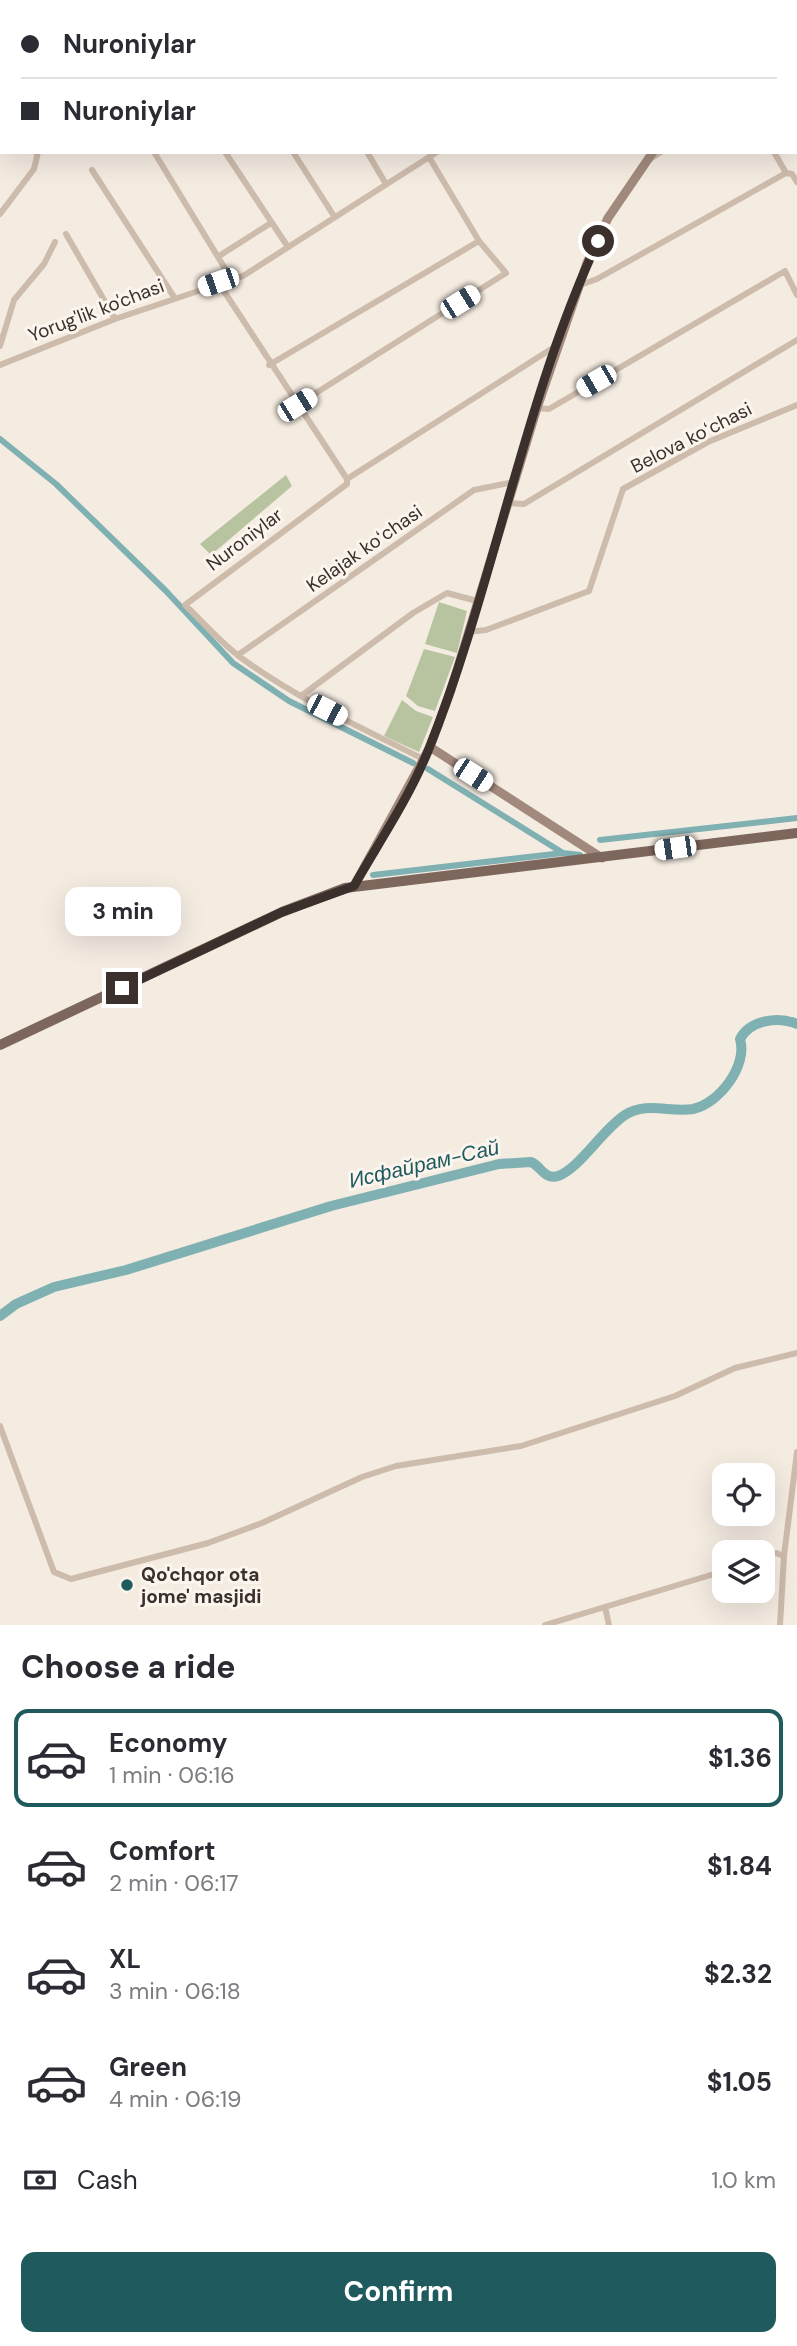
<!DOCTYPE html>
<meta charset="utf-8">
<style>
body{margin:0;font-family:"DM Sans",sans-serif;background:#f7f7f7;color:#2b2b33;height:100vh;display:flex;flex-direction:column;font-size:26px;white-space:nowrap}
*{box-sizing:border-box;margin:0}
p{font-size:23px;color:#7c7c81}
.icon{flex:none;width:38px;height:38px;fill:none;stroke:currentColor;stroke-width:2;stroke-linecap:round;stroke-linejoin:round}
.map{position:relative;height:1625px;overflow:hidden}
.details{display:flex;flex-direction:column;background:#fff;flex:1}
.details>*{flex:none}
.top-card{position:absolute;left:0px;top:0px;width:798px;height:154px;box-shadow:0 7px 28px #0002;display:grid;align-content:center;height:154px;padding:0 21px;background:#fff}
.fabs{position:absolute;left:712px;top:1463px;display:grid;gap:14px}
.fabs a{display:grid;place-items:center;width:63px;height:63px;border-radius:14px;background:#fff;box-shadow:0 7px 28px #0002;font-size:35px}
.end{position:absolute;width:32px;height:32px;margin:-16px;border:9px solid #3b302b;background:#fff;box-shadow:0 0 0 4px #fff}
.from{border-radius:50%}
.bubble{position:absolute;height:49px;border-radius:14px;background:#fff;box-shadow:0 7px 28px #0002;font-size:23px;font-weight:700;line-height:49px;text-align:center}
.car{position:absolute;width:21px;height:42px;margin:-21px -10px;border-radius:9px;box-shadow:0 0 5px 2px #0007;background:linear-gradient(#fff 24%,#345 0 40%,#fff 0 76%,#345 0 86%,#fff 0)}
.top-card b{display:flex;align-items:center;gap:24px;height:66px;font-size:26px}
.top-card b+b{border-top:2px solid #e1e1e2}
.top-card i{width:18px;height:18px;background:#2b2b33}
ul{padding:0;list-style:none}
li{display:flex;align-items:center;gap:21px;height:98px;margin:0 14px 10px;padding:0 7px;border:4px solid transparent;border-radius:14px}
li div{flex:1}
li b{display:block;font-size:26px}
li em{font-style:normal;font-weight:700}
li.active{border-color:#1f5a5e}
li>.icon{width:63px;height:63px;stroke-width:1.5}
h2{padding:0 21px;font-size:32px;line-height:84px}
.pay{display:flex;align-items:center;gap:18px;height:77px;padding:0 21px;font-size:26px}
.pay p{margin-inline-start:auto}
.action{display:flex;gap:14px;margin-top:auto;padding:14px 21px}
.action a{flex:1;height:80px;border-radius:14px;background:#1f5a5e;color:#fff;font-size:28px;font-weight:700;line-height:80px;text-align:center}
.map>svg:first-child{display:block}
</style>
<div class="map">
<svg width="797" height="1625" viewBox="0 0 797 1625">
<rect width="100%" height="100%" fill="#f4ebe1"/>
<!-- green -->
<path fill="#b8c4a0" d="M 286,475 L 292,486 L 211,555 L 200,544 Z
M 439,602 L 467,611 L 457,653 L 425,644 Z
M 424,649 L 455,657 L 435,711 L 418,706 L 406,696 Z
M 402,700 L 416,711 L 433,717 L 419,752 L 384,736 Z"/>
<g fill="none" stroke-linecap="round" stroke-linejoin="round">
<!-- canal -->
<path stroke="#7fb0b2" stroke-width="6" d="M 0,439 L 56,484 L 166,591 L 233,663 L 289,701 L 413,763
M 428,769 L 563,853
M 600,840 L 797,818
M 373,875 L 563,853 L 580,855"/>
<!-- river -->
<path stroke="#7fb0b2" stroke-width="10" d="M 0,1316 L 16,1304 L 54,1287 L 126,1270 L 331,1206 L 499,1164 L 531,1162 C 541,1166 544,1180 558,1176 C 580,1168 602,1130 625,1115 C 646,1101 671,1113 693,1109 C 720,1103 748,1065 740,1039 C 750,1020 778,1016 797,1024"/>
<!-- minor -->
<path stroke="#cdbbac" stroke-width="6" d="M 195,0 L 196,2
M 273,0 L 274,2
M 409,0 L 410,2
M 57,2 L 59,0
M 219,2 L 222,0
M 366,2 L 369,0
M 687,2 L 689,0
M 796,73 L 797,72
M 0,79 L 2,76
M 154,152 L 232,280
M 225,152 L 288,247
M 293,152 L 334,216
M 367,152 L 386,184
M 774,152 L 786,173 L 792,174 L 797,182
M 650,159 L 661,152
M 92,170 L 174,297
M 0,214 L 34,169 L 38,152
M 66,234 L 115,319
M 219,256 L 271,223
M 218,282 L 347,479
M 580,285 L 597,279 L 786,173
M 0,346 L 14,300 L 44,264 L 55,242
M 0,365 L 115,319 L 243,276 L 437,152
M 269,365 L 479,241
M 297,405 L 506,273 L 479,241 L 429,157
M 537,408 L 549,409 L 785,271 L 797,295
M 507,503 L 524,504 L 797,340
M 468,632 L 486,630 L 589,591 L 623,489 L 708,442 L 797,405
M 238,655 L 474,490 L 514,482
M 301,696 L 413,613 L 447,593 L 477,601
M 425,760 C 362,728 297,699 240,657 C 220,642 203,622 185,605 L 347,484 L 347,479 L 559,344
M 0,1426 L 54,1572 L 71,1579 L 208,1543 L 262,1523 L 362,1477 L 396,1466 L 521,1446 L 675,1396 L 735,1368 L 797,1353
M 763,1558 L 776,1553 L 784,1556
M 605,1607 L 609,1625
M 545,1625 L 724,1571
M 780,1625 L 784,1556 L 797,1452"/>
<!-- secondary -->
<path stroke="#a18a7d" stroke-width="9" d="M 751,2 L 752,0
M 430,747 L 602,858
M 354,886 L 430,747 L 451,690 L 537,408 L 587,263 L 608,218 L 653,152"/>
<!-- primary -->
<path stroke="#7d675c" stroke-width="10" d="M 0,1045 L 282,912 L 345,888 L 797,833"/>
</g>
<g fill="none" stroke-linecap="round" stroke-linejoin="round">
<!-- route -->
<path stroke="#3b302b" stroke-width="9" d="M 122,988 L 282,912 L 354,886 C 379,842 409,798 428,751 C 494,587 523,401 598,241"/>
</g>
<!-- markers -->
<circle fill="#1f5a5e" stroke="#fbf5ee" stroke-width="2.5" cx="127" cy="1585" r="7"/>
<g text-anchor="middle" stroke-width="6" stroke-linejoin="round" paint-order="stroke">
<!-- street labels -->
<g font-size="19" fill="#3b302b" stroke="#fbf5ee">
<text transform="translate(96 310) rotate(-21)" y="7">Yorug'lik ko'chasi</text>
<text transform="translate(691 437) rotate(-27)" y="7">Belova koʻchasi</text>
<text transform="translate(244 539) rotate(-37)" y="7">Nuroniylar</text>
<text transform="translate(364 548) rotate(-35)" y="7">Kelajak koʻchasi</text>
</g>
<!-- poi labels -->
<g font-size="19" font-weight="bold" fill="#3b302b" stroke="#fbf5ee" text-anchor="start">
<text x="141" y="1581">Qo'chqor ota<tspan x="141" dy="22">jome' masjidi</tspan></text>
</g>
<!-- water labels -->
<g font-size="21" font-style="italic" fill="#1f5a5e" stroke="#fbf5ee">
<text transform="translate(424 1164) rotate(-13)" y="7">Исфайрам-Сай</text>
</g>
</g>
</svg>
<div class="fabs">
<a><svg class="icon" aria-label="locate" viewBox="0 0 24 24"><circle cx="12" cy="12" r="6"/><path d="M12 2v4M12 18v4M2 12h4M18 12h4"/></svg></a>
<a><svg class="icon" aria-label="layers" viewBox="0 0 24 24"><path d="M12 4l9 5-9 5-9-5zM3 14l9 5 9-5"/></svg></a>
</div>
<i class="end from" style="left:598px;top:241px"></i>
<i class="end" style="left:122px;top:988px"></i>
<div class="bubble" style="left:65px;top:887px;width:116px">3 min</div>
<i class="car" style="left:218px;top:282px;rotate:251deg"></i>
<i class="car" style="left:460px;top:302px;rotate:58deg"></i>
<i class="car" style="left:596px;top:381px;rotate:240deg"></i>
<i class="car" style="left:297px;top:405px;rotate:58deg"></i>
<i class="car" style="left:327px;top:710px;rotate:117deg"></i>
<i class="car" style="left:473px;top:775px;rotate:123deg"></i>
<i class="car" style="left:675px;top:848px;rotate:262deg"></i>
<div class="top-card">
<b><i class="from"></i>Nuroniylar</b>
<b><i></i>Nuroniylar</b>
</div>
</div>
<section class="details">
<h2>Choose a ride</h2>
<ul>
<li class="active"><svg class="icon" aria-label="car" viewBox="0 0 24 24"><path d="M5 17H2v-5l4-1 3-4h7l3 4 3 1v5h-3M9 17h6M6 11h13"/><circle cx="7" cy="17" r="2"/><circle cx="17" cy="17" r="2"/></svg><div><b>Economy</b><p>1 min · 06:16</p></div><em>$1.36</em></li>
<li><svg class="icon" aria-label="car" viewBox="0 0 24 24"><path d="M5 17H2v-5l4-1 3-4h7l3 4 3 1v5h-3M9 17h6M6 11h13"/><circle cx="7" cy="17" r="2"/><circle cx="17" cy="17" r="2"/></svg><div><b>Comfort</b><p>2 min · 06:17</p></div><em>$1.84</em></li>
<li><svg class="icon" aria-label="car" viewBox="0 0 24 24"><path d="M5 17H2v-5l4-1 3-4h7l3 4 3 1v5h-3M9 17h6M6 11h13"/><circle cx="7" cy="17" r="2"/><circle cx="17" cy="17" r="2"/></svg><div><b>XL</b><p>3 min · 06:18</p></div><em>$2.32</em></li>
<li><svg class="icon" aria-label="car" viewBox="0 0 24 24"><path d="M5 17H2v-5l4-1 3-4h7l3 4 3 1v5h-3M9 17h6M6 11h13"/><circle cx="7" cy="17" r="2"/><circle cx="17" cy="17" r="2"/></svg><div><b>Green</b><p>4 min · 06:19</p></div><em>$1.05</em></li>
</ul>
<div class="pay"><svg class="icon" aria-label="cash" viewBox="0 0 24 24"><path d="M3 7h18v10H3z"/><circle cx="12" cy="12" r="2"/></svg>Cash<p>1.0 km</p></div>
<div class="action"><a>Confirm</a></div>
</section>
